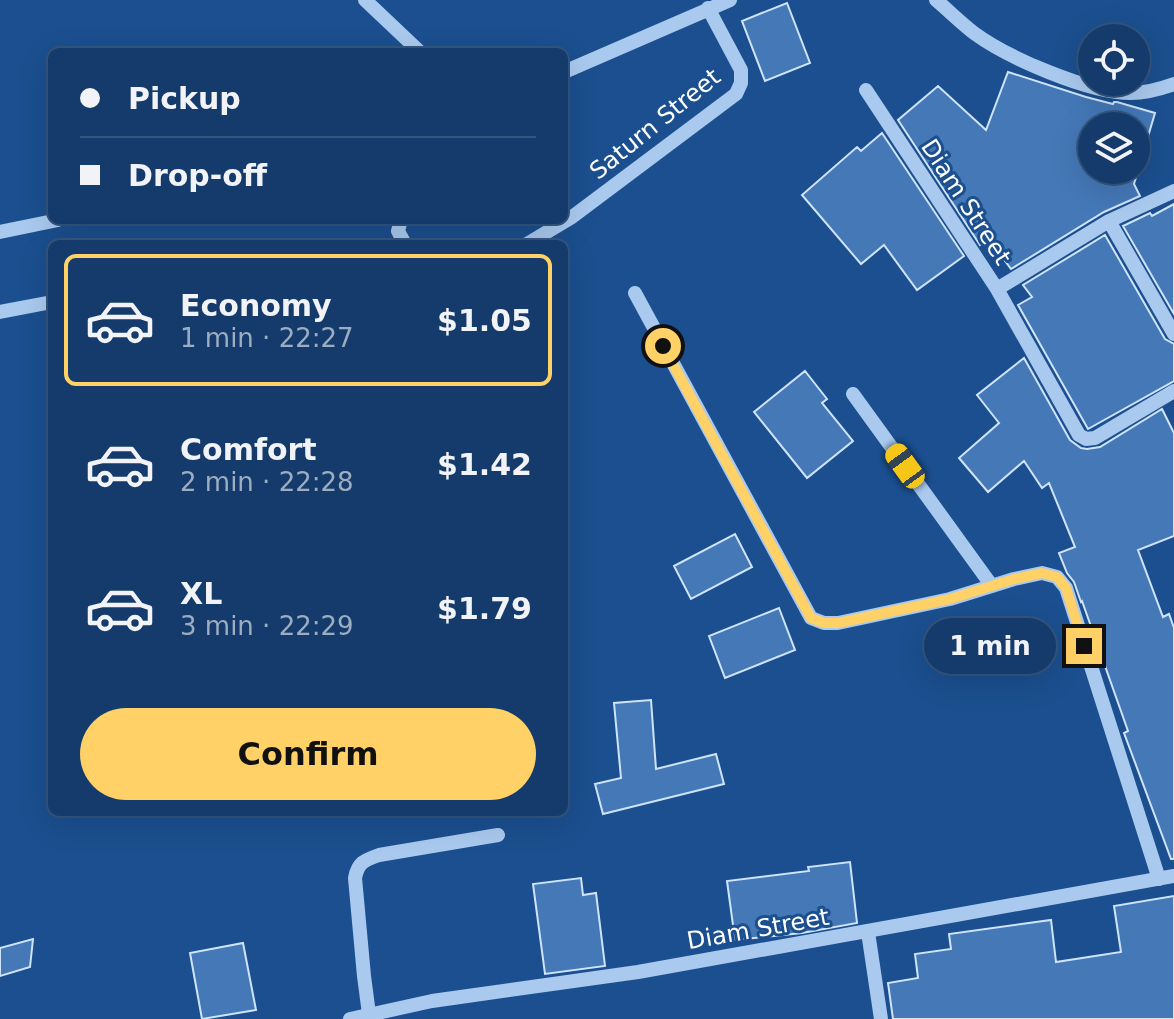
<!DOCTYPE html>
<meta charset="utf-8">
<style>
body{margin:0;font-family:"DejaVu Sans",sans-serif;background:#1d4271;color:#f1f3f6;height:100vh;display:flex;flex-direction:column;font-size:30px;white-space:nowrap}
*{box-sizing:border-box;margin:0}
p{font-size:26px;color:#9dadc1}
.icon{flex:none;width:44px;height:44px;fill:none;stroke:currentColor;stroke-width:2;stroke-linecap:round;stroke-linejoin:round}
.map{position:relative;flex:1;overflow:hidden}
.sheet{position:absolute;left:48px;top:240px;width:520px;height:576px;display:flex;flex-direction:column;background:#143b6b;border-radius:12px;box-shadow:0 8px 32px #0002,0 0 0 2px #33557e}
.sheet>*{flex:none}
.top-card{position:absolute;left:48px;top:48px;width:520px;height:176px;border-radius:12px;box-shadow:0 8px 32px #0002,0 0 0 2px #33557e;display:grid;align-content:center;height:176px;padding:0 32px;background:#143b6b}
.controls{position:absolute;left:1078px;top:24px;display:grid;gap:16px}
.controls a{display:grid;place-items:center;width:72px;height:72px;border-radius:50%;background:#143b6b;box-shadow:0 8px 32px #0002,0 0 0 2px #33557e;font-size:40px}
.end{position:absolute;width:36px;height:36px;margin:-18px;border:10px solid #ffd166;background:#111;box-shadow:0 0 0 4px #111}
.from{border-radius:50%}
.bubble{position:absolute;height:56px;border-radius:28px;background:#143b6b;box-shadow:0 8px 32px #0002,0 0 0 2px #33557e;font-size:26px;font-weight:800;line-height:56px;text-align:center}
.car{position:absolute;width:24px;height:48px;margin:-24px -12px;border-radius:10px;box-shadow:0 0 6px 2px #0007;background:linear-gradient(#f5c518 24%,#345 0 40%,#f5c518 0 76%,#345 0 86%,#f5c518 0)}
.top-card b{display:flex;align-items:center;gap:28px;height:76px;font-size:30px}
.top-card b+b{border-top:2px solid #33557e}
.top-card i{width:20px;height:20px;background:#f1f3f6}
ul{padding:14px 0 0;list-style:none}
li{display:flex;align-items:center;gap:24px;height:132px;margin:0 16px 12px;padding:0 16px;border:4px solid transparent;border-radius:12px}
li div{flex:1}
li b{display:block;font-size:30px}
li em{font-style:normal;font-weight:800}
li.current{border-color:#ffd166}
li>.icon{width:72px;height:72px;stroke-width:1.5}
.cta{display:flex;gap:16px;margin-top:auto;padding:16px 32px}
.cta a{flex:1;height:92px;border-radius:48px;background:#ffd166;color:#111;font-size:32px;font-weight:800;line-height:92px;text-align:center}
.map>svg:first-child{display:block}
</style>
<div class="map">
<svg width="1174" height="1019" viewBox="0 0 1174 1019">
<rect width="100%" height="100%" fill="#1b4f8f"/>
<!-- building -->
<path fill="#4478b7" stroke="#cfe3fa" stroke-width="2" fill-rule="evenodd" d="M 787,3 L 810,63 L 765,81 L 742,21 Z
M 1008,72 L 1086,97 L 1113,104 L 1114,102 L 1117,102 L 1155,113 L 1134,184 L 1140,196 L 1104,212 L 1011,269 L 988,238 L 980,245 L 898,120 L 938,86 L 986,130 ZM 1092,126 L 1136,126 L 1136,170 L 1092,170 Z
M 882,133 L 964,256 L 917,290 L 884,245 L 861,264 L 802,195 L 857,147 L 861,151 Z
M 1174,204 L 1174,314 L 1123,226 L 1150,213 L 1152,216 Z
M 1105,235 L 1165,339 L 1174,344 L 1174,381 L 1088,429 L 1018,305 L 1032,297 L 1023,285 Z
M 1024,358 L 1070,440 L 1081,448 L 1087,449 L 1100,447 L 1162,409 L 1174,433 L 1174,536 L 1138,550 L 1163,617 L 1169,614 L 1174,628 L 1174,859 L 1171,859 L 1124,733 L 1128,731 L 1082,601 L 1081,602 L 1074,582 L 1067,573 L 1059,553 L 1075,547 L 1049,483 L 1042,488 L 1024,461 L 988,492 L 959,458 L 999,423 L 977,395 Z
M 805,371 L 827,399 L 822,403 L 853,441 L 807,478 L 754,412 Z
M 735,534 L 752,567 L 691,599 L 674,566 Z
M 779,608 L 795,650 L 725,678 L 709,636 Z
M 651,700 L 656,769 L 716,754 L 724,784 L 603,814 L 595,784 L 621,778 L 614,703 Z
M 850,862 L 857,923 L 802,933 L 735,940 L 727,881 L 809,871 L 808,867 Z
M 581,878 L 583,895 L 596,893 L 605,966 L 545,974 L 533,884 Z
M 1174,896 L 1174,1019 L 893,1019 L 888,983 L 918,978 L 915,954 L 951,949 L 949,934 L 1051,920 L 1056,962 L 1121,952 L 1114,906 Z
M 33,939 L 30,967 L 0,976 L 0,948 Z
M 243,943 L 256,1010 L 202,1019 L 190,953 Z"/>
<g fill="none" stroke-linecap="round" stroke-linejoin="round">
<!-- minor -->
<path stroke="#a9c9ee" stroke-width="14" d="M 365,0 L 420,52
M 936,0 C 949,11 961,23 974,33 C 1008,58 1089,93 1131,93 C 1146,93 1160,89 1174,84
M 564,72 L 730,0
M 866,90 L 997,289 L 1079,435 L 1086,439 L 1095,438 L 1174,391
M 401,220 L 398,231 L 405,244
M 1109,221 L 1174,334
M 0,232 L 58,220
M 527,244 L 572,217 L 736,94 L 741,83 L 741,70 L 708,8
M 997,289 L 1109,221 L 1174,191
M 635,293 L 811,618 L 824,623 L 838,623 L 950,599 L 1014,579 L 1042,573 L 1057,577 L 1066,588 L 1159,879
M 0,312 L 52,302
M 853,394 L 992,586
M 868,932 L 881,1019
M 369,1014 L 364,976 L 355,878 C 358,862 365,860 379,855 L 498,835
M 350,1019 L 432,1001 L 638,972 L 1174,876"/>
</g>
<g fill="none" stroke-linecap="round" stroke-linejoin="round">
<!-- route -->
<path stroke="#ffd166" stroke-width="10" d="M 663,346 L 811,618 L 824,623 L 838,623 L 950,599 L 1014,579 L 1042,573 L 1057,577 L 1066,588 L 1084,646"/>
</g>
<g text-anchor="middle" stroke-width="6" stroke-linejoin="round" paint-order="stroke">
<!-- street labels -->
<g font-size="24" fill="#fff" stroke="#1b4f8f">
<text transform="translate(655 124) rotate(-39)" y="8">Saturn Street</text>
<text transform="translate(966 202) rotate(57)" y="8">Diam Street</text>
<text transform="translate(758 929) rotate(-10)" y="8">Diam Street</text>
</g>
</g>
</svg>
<div class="controls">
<a><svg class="icon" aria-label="locate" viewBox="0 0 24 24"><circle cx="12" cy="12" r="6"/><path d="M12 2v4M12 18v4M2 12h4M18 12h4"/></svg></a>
<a><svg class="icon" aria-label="layers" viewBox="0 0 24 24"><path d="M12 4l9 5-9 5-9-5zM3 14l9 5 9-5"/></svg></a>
</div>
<i class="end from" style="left:663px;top:346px"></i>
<i class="end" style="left:1084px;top:646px"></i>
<div class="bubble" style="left:924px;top:618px;width:132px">1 min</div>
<i class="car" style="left:905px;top:466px;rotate:324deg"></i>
<div class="top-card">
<b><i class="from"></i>Pickup</b>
<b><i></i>Drop-off</b>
</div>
<section class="sheet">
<ul>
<li class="current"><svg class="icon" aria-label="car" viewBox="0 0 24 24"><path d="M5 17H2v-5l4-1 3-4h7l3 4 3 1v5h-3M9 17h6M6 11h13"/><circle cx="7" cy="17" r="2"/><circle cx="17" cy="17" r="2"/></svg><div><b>Economy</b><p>1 min · 22:27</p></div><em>$1.05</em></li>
<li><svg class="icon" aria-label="car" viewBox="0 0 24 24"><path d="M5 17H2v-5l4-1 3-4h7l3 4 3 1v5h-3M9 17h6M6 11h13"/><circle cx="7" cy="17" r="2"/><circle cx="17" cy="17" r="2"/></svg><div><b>Comfort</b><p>2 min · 22:28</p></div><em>$1.42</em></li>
<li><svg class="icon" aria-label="car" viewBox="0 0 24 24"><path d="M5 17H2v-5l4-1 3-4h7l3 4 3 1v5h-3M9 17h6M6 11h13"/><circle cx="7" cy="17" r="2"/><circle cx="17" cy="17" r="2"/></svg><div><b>XL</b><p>3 min · 22:29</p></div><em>$1.79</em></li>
</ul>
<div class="cta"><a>Confirm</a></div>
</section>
</div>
